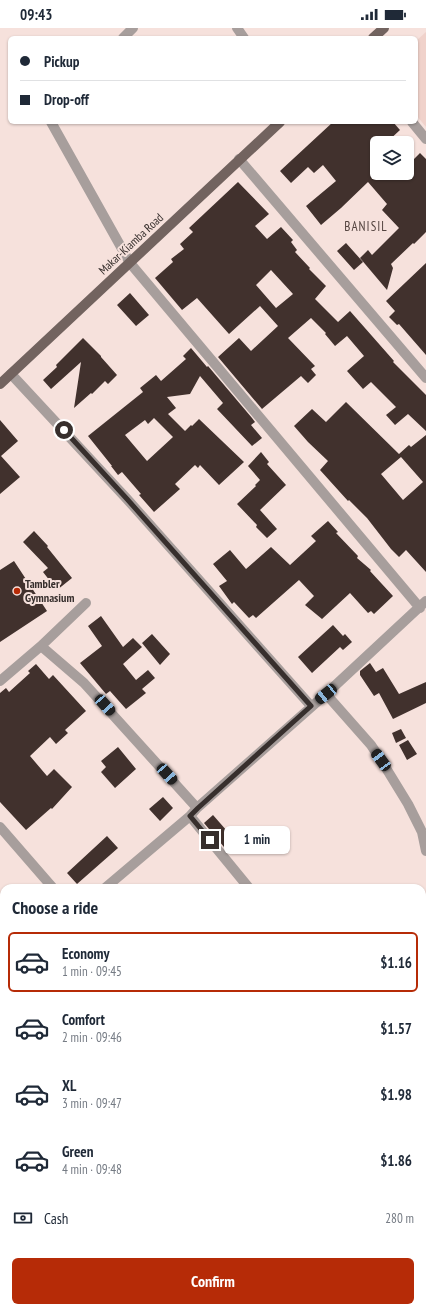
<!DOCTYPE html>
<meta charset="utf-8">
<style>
body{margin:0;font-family:"PT Sans Narrow",sans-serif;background:#f2f2f3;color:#1f2937;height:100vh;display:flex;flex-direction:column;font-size:15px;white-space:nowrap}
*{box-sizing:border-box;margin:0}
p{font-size:13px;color:#747a83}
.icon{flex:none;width:22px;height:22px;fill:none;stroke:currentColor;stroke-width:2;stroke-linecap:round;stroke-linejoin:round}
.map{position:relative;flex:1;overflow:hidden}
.sheet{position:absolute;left:0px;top:856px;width:426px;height:428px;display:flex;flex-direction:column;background:#fff;border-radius:12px 12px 0 0;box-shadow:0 1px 3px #0004}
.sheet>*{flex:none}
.guide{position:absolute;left:8px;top:8px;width:410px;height:88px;border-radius:6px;box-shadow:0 1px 3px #0004;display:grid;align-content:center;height:88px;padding:0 12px;background:#fff}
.fabs{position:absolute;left:370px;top:108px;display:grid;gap:8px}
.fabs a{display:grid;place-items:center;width:44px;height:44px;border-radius:6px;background:#fff;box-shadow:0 1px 3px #0004;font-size:20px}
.end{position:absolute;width:18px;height:18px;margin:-9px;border:5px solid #372f2d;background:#fff;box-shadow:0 0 0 2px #fff}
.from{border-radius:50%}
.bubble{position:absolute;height:28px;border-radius:6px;background:#fff;box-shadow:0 1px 3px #0004;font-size:13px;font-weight:800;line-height:28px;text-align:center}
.car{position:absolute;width:12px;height:24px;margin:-12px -6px;border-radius:5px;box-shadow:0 0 3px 1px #0007;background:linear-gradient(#222 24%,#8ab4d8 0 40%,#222 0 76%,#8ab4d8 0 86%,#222 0)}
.guide b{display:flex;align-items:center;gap:14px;height:38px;font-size:15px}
.guide b+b{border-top:1px solid #e0e1e3}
.guide i{width:10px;height:10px;background:#1f2937}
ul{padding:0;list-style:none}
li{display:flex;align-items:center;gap:12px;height:60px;margin:0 8px 6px;padding:0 4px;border:2px solid transparent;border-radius:6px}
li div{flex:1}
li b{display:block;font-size:15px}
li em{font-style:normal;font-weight:800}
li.selected{border-color:#b62b07}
li>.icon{width:36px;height:36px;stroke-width:1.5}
h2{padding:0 12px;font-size:18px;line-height:48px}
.pay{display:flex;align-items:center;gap:10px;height:44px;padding:0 12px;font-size:15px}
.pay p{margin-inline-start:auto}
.cta{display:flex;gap:8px;margin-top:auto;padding:8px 12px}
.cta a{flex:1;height:46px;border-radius:6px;background:#b62b07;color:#fff;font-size:16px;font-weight:800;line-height:46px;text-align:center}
.status{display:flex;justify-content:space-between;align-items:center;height:28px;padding:0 20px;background:#fff;direction:ltr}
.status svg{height:11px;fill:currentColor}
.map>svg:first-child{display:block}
</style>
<div class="status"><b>09:43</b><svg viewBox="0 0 49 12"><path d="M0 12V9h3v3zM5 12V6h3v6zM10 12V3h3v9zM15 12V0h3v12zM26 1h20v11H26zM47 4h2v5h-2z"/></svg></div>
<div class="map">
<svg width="426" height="1284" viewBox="0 0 426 1284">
<rect width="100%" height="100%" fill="#f6e1dc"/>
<!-- built -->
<path fill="#f0d2cb" d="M 426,4 L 426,99 L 416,87 L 416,13 Z"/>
<!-- building -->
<path fill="#41312d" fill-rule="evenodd" d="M 333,94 L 393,94 L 400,102 L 386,115 L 377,115 L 377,145 L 407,145 L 407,138 L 420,125 L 426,131 L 426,204 L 414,216 L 413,215 L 391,236 L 393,240 L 387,262 L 360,230 L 368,222 L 372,227 L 399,200 L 382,182 L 387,176 L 368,154 L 341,180 L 321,197 L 306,178 L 336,153 L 323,137 L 314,145 L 308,139 L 291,155 L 280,143 Z
M 238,154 L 269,186 L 255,198 L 267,211 L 281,199 L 293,212 L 291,214 L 297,222 L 295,224 L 310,240 L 309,241 L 326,258 L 315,271 L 338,294 L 350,283 L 394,333 L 393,334 L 426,367 L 426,403 L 408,386 L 395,397 L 386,387 L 396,379 L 371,354 L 363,361 L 347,343 L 364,328 L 347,308 L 335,318 L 325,306 L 326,305 L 311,290 L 288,310 L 315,338 L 311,341 L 316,347 L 308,355 L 301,348 L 262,381 L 218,329 L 239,310 L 251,323 L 278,298 L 260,278 L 229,306 L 197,270 L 182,282 L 155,250 L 173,234 L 171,231 L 184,221 L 180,216 L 193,204 L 189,200 ZM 271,242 L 293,266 L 276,280 L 256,257 Z
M 346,215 L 363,234 L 354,242 L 337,223 Z
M 426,235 L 426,327 L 399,296 L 397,297 L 389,289 L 395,283 L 386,273 Z
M 130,265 L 149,287 L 136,298 L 117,277 Z
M 83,310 L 101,328 L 101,329 L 117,347 L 108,356 L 105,353 L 92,366 L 91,365 L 74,380 L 81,334 L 51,361 L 43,352 L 57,339 L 56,337 Z
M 191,320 L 207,339 L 208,338 L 252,390 L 255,394 L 251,397 L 262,410 L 252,418 L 217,381 L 223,375 L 200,348 L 190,366 L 167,369 L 176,380 L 168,386 L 185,403 L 191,397 L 192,398 L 199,391 L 244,434 L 219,457 L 200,437 L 198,440 L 195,437 L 175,456 L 180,461 L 154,484 L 139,467 L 141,466 L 122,444 L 118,447 L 111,438 L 112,438 L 88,408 L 143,364 L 140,360 L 156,347 L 161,353 L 186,331 L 183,328 ZM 154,390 L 173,409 L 147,433 L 125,407 L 145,392 L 148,396 Z
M 346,374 L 399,426 L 409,417 L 411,419 L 426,407 L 426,544 L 406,522 L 399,529 L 391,521 L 367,490 L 349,472 L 348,473 L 320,442 L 328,433 L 308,414 L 294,398 L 312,381 L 326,394 ZM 401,429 L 423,454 L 403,472 L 381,446 Z
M 0,392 L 18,413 L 1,428 L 20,449 L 0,466 Z
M 261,424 L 269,434 L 267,436 L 286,457 L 260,482 L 277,501 L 267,510 L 256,499 L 257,497 L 237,476 L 256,458 L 255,457 L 260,452 L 248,438 Z
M 328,493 L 338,504 L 336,505 L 358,528 L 357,530 L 371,542 L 370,543 L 393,568 L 374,586 L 371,583 L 368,585 L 350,565 L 322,591 L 305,577 L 314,568 L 299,552 L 256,590 L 253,587 L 249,590 L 234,574 L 232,576 L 219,558 L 227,553 L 213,536 L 230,522 L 246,541 L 271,519 L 290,537 L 316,513 L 311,508 Z
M 34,503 L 48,518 L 47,519 L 72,550 L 57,562 L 43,544 L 48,540 L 23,514 Z
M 14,533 L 47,583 L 0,614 L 0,542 Z
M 101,588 L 123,619 L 133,610 L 142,619 L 123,636 L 136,652 L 148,642 L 155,650 L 142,661 L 146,665 L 126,681 L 110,663 L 106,666 L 80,635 L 102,618 L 88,598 Z
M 333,597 L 343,608 L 345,606 L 352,614 L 343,622 L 340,619 L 312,645 L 298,629 Z
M 152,606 L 170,626 L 160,637 L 142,615 Z
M 370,635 L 376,644 L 383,640 L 399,666 L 426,654 L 426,675 L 393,691 L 379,665 L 374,668 L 360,647 L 360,643 Z
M 36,636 L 49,651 L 53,647 L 86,683 L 65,702 L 68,705 L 56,716 L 50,709 L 30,728 L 47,748 L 54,741 L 72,759 L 52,781 L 51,780 L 26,802 L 0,774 L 0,665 L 6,660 L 9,664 L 30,645 L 28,643 Z
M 401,701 L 406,710 L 396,715 L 392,705 Z
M 408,712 L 417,726 L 407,732 L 399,717 Z
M 118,719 L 136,741 L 115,760 L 101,744 L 106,739 L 101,733 Z
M 163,769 L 173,780 L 160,793 L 149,781 Z
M 213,787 L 227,803 L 232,798 L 245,809 L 229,825 L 204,795 Z
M 107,808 L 118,820 L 77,856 L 67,845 Z"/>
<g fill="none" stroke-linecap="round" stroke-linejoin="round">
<!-- minor -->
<path stroke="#a79e9c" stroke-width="10" d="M 237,0 L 244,10
M 123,10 L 133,0
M 51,94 L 130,235 L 420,580
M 412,94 L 426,111
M 239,131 L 426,350
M 11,346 L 127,471 L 311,678
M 41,618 L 86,575
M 0,653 L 41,618 L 84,655 L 197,780
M 326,666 L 371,717 L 381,732 L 408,776 L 422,804 L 426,809
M 190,788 L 249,860
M 0,799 L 53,860
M 422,804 L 426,823
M 105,860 L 190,788 L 197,780 L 326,666 L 426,573
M 0,961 L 4,957
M 0,1025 L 4,1030
M 0,1234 L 4,1232"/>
<!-- primary -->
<path stroke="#72635f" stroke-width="10" d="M 373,10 L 384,0
M 0,356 L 280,94"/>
</g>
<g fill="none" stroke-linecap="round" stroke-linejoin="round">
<!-- route -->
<path stroke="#372f2d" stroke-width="5" d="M 64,402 L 127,471 L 311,678 L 198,780 L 190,788 L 210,812"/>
</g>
<!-- markers -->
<circle fill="#b62b07" stroke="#f6e1dc" stroke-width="1.5" cx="17" cy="563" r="4"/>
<g text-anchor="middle" stroke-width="4" stroke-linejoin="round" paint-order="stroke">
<!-- street labels -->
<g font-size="12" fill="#372f2d" stroke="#f6e1dc">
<text transform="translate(131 216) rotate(-43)" y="4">Makar-Kiamba Road</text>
</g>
<!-- poi labels -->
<g font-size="12" font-weight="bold" fill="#372f2d" stroke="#f6e1dc" text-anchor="start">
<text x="25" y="560">Tambler<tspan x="25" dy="14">Gymnasium</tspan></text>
</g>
<!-- neighbourhood labels -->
<g font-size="13" letter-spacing="1" fill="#544440" stroke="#f6e1dc">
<text x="366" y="203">BANISIL</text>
</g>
</g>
</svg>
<div class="fabs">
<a><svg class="icon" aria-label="layers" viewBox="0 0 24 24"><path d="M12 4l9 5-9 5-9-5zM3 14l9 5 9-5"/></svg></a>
</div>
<i class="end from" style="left:64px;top:402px"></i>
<i class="end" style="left:210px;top:812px"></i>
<div class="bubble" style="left:224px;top:798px;width:66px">1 min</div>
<i class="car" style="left:326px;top:666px;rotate:231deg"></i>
<i class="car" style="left:105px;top:677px;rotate:138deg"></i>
<i class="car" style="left:381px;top:732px;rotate:324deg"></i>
<i class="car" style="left:167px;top:746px;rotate:138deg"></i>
<div class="guide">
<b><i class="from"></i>Pickup</b>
<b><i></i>Drop-off</b>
</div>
<section class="sheet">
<h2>Choose a ride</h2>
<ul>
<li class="selected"><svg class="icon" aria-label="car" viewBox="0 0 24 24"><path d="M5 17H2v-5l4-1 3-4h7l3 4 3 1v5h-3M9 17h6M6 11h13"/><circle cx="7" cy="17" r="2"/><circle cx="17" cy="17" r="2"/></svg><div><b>Economy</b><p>1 min · 09:45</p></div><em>$1.16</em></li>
<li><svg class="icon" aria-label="car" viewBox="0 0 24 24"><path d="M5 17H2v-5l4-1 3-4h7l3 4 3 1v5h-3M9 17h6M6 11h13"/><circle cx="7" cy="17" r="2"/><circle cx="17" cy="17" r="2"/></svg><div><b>Comfort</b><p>2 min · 09:46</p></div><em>$1.57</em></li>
<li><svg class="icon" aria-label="car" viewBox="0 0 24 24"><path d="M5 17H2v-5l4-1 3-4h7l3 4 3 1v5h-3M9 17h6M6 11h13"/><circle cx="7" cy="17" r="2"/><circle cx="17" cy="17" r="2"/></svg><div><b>XL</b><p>3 min · 09:47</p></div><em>$1.98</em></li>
<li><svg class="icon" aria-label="car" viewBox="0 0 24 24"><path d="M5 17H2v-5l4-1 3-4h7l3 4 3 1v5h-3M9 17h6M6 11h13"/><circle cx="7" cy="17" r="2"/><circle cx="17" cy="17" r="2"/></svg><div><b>Green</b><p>4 min · 09:48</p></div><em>$1.86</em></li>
</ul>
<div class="pay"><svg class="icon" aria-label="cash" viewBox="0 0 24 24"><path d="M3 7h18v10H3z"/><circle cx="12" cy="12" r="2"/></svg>Cash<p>280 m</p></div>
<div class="cta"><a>Confirm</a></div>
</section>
</div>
